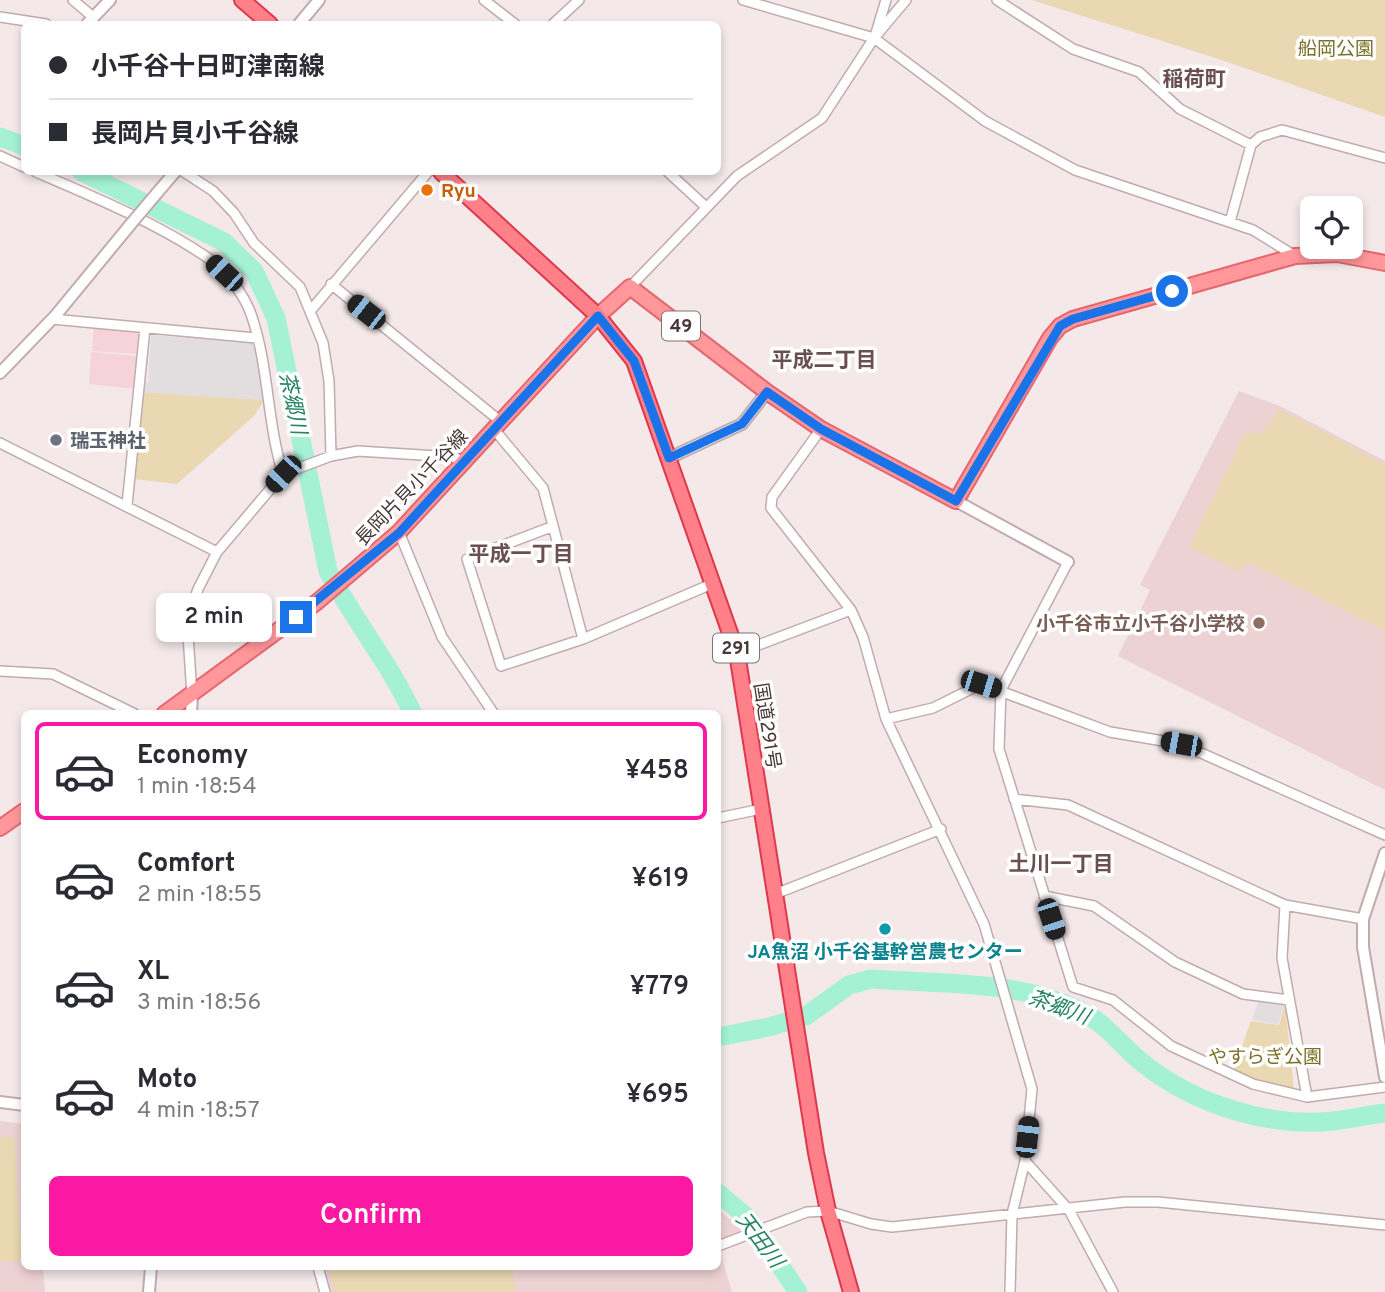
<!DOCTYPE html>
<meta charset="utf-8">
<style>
body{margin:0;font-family:Overpass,"Noto Sans JP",sans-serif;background:#f7f7f7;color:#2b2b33;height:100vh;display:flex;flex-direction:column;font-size:26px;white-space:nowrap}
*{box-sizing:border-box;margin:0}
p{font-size:23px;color:#7c7c81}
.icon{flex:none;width:38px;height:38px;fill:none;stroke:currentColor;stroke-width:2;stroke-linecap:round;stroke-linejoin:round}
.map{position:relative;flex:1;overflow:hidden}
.sheet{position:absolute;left:21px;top:710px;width:700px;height:560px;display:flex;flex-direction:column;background:#fff;border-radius:10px;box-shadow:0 4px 10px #0003}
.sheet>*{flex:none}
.hud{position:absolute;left:21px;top:21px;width:700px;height:154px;border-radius:10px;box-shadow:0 4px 10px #0003;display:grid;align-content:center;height:154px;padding:0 28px;background:#fff}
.buttons{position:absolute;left:1300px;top:196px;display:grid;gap:14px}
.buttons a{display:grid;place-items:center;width:63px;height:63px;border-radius:10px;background:#fff;box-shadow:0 4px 10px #0003;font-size:35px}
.end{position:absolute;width:32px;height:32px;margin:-16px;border:9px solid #1a73e8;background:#fff;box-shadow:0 0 0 4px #fff}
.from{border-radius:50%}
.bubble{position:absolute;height:49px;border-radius:10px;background:#fff;box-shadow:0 4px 10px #0003;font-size:23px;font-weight:600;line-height:49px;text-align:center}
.car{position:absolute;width:21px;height:42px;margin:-21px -10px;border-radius:9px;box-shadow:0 0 5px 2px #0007;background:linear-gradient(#222 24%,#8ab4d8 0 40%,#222 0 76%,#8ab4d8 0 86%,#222 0)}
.hud b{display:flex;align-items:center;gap:24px;height:66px;font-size:26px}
.hud b+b{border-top:2px solid #e1e1e2}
.hud i{width:18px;height:18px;background:#2b2b33}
ul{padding:12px 0 0;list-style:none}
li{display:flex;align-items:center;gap:21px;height:98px;margin:0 14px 10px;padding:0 14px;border:4px solid transparent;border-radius:10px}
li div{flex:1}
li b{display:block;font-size:26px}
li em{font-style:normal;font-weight:600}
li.on{border-color:#fb18a2}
li>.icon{width:63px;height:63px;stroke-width:1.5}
.button{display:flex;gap:14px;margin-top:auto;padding:14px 28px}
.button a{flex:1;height:80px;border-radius:10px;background:#fb18a2;color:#fff;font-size:28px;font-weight:600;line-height:80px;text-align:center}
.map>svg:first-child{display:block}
</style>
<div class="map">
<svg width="1385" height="1292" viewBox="0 0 1385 1292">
<rect width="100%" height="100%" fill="#f4e8e9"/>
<!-- commercial -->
<path fill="#f6d3da" d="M 94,326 L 141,332 L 139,354 L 92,351 Z
M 91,352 L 139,356 L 136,389 L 89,384 Z"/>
<!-- education -->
<path fill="#edd2d3" d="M 1239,391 L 1282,407 L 1385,461 L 1385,790 L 1118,656 L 1150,590 L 1140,585 Z
M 0,1121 L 24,1124 L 24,1267 L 43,1267 L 45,1292 L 0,1292 Z
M 718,1208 L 750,1239 L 720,1251 L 732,1292 L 329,1292 L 323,1267 L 718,1267 Z"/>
<!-- green -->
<path fill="#e9d8b1" d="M 1032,0 L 1385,0 L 1385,117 L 1219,59 Z
M 142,392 L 264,400 L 254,416 L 177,484 L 134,479 Z
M 1278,409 L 1385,464 L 1385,631 L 1247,562 L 1241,572 L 1189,547 L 1245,433 C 1262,437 1271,424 1278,409 Z
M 1285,1004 L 1294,1089 L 1254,1081 L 1233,1072 L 1251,1021 L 1279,1025 Z
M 0,1137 L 14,1137 L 22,1260 L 0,1262 Z
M 330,1267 L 512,1267 L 516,1292 L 334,1292 Z"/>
<!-- parking -->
<path fill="#e2ddde" d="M 151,335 L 252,343 L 257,346 L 264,400 L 142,392 L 142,384 L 148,383 Z
M 1259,999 L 1285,1002 L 1278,1024 L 1252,1020 Z"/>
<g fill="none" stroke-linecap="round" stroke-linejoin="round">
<!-- river -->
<path stroke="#a4f1d6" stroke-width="19" d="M 0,137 L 24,146
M 82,172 L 224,242 L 254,271 L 276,318 L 328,571 C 354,620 390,664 413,714
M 718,1037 L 769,1027 L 806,1016 L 849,985 L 871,979 C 938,984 1017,980 1079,1010 C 1106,1023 1121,1046 1144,1064 C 1194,1104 1269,1128 1333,1121 C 1350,1119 1368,1115 1385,1113
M 718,1193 L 748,1218 L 798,1292"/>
<defs>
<path id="minor" d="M 73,0 L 93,17
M 484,0 L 515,24
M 743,0 L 874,38 L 985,121 L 1075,170 L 1253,230 L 1295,256
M 997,0 L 1073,49 L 1139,72 L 1180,109 L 1251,145
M 0,17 L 46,24
M 553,24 L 579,0
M 876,33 L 886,0
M 0,156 L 24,167
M 36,172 C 92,196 157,223 208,258 C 226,271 245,295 252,317 C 269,368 267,423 283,474
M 184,172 L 213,191 L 234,213 L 254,243 L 300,287 L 323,343 L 329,381 L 331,456
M 668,172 L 706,207
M 1230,222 L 1251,145 L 1260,137 L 1282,130 L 1385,158
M 331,284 L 500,421
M 630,287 L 737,176 L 822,118 L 874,38 L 906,0
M 311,310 L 428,172
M 52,319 L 257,338
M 493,428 L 543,488 L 583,639
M 821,429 L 772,497 L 771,508 L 851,610 L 863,637 L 886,719 L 984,924 L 1032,1089 L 1025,1161 L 1012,1214 L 1010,1292
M 0,443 L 217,552
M 127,505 L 145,328
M 551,527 L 467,559 L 501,666 L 583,639 L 714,583
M 399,532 L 442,637 L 494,714
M 1068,562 L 1001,690 L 999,749 L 1073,987 L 1113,1000 L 1171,1046 L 1253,1084 L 1307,1097 L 1385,1087
M 737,653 L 851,610
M 0,671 L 53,674 L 135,714
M 192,695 L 187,620 L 198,589 L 217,552 L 283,474 L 331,456 L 358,451 L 453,457 L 465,462
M 886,719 L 933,708 L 981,684 L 1110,732 L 1181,744 L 1385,835
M 1014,799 L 1068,805 L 1285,905 L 1363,919
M 718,818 L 761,809
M 775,894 L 941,829
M 1044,896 L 1094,906 L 1175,962 L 1243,994 L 1289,1000
M 1285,905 L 1282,958 L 1307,1097
M 1025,1161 L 1069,1210 L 1113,1292
M 718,1246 L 807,1212 L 828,1211 L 871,1224 L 892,1227 L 1125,1202 L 1158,1202 L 1385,1225
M 318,1267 L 325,1292"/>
<path id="tertiary" d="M 87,24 L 110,0
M 299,24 L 319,0
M 157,193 L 175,172
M 0,373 L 56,315 L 130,225
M 669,458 L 742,424 L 767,392
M 956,501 L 1068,562
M 191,714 L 192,695
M 1385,853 L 1363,919 L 1363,947 L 1385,1077
M 0,1102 L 24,1105
M 149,1292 L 151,1267"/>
<path id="primary" d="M 164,714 L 317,602 L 399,532 L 598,316 L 630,287 L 767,392 L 821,429 L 956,501 L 1050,338 L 1060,326 L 1073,319 L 1295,256 L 1337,254 L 1385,263
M 0,828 L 24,811"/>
<path id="trunk" d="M 242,0 L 270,24
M 441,172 L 598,316 L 634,361 L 737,653 L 816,1153 L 828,1211 L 851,1292"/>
</defs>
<!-- minor casing -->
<use href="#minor" stroke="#c0abad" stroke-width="12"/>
<!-- tertiary casing -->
<use href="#tertiary" stroke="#c0abad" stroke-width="14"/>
<!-- primary casing -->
<use href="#primary" stroke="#e5666d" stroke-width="18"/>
<!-- trunk casing -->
<use href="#trunk" stroke="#df384c" stroke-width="18"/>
<!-- minor -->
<use href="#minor" stroke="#fff" stroke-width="9"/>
<!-- tertiary -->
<use href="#tertiary" stroke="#fff" stroke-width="10"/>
<!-- primary -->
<use href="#primary" stroke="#ff979b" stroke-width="14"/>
<!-- trunk -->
<use href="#trunk" stroke="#ff8088" stroke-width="14"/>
<defs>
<path id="tertiary-bridge" d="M 130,225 L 157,193"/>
</defs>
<!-- tertiary-bridge casing -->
<use href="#tertiary-bridge" stroke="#c0abad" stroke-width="14" stroke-linecap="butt"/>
<!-- tertiary-bridge -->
<use href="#tertiary-bridge" stroke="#fff" stroke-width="10"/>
</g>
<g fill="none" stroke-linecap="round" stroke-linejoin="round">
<!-- route -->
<path stroke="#1a73e8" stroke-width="9" d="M 296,617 L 399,533 L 598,316 L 634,361 L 669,458 L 742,424 L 767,392 L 821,429 L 956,501 L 1060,326 L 1073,319 L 1172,291"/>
</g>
<!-- markers -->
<circle fill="#e8710a" stroke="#fff" stroke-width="2.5" cx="427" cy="190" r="7"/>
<circle fill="#6b7280" stroke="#fff" stroke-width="2.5" cx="56" cy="440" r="7"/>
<circle fill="#8d6e63" stroke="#fff" stroke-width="2.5" cx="1259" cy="623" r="7"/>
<circle fill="#0f9aa8" stroke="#fff" stroke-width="2.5" cx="885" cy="929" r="7"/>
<g text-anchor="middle" stroke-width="7" stroke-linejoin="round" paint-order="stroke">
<!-- shield labels -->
<g fill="#fff" stroke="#7f7374" stroke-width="2">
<rect x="662" y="311.5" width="38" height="29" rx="5"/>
<rect x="713" y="633.5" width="46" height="29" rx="5"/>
</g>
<g font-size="18" font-weight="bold" fill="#483739">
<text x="681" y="332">49</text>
<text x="736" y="654">291</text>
</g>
<!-- park labels -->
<g font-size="19" fill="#7b7029" stroke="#fff">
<text x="1336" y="55">船岡公園</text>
<text x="1265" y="1063">やすらぎ公園</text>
</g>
<!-- food labels -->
<g font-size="19" font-weight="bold" fill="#c56008" stroke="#fff" text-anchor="start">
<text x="441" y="197">Ryu</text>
</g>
<!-- worship labels -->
<g font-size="19" font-weight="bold" fill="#5b616d" stroke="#fff" text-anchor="start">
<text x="70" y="447">瑞玉神社</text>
</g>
<!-- street labels -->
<g font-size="19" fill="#483739" stroke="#fff">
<text transform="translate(411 487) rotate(-46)" y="7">長岡片貝小千谷線</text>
<text transform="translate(768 726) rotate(81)" y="7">国道291号</text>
</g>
<!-- education labels -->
<g font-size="19" font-weight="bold" fill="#785e54" stroke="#fff" text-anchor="end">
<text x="1245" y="630">小千谷市立小千谷小学校</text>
</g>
<!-- culture labels -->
<g font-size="19" font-weight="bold" fill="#0d838f" stroke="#fff">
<text x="885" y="958">JA魚沼 小千谷基幹営農センター</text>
</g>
<!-- neighbourhood labels -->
<g font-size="21" font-weight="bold" fill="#6b4e52" stroke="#fff">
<text x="1194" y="86">稲荷町</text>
<text x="824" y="367">平成二丁目</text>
<text x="521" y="561">平成一丁目</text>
<text x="1061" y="871">土川一丁目</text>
</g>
<!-- water labels -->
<g font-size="21" font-style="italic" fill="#258464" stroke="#fff">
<text transform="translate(293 403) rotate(78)" y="7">茶郷川</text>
<text transform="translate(1059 1007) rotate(20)" y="7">茶郷川</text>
<text transform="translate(760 1240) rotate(53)" y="7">天田川</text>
</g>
</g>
</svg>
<div class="buttons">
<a><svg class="icon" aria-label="locate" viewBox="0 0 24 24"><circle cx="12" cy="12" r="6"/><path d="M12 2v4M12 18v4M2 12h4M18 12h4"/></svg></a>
</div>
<i class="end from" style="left:1172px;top:291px"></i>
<i class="end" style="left:296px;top:617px"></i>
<div class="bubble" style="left:156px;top:593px;width:116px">2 min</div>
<i class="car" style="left:224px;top:273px;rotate:313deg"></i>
<i class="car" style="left:366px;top:312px;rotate:308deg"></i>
<i class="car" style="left:283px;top:474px;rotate:223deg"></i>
<i class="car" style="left:981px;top:684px;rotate:107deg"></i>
<i class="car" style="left:1181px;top:744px;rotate:280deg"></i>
<i class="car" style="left:1051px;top:919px;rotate:162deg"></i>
<i class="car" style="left:1027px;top:1137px;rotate:6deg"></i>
<div class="hud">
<b><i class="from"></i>小千谷十日町津南線</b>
<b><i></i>長岡片貝小千谷線</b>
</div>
<section class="sheet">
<ul>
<li class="on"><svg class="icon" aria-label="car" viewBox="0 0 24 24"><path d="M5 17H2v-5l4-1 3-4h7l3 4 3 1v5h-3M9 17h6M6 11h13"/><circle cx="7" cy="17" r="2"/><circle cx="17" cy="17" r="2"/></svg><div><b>Economy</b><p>1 min · 18:54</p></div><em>¥458</em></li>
<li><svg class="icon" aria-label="car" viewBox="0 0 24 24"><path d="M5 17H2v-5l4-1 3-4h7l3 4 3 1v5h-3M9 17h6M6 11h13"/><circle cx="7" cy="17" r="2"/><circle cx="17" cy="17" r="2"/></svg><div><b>Comfort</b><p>2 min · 18:55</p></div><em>¥619</em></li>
<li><svg class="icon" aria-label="car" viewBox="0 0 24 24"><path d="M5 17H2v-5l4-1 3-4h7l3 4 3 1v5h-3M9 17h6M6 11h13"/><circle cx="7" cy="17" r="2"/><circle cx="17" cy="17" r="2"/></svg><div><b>XL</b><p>3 min · 18:56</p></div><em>¥779</em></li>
<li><svg class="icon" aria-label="car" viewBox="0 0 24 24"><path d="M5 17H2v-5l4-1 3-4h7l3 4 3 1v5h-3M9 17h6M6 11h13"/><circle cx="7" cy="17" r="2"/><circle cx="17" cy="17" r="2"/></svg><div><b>Moto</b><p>4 min · 18:57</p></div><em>¥695</em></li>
</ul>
<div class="button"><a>Confirm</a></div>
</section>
</div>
